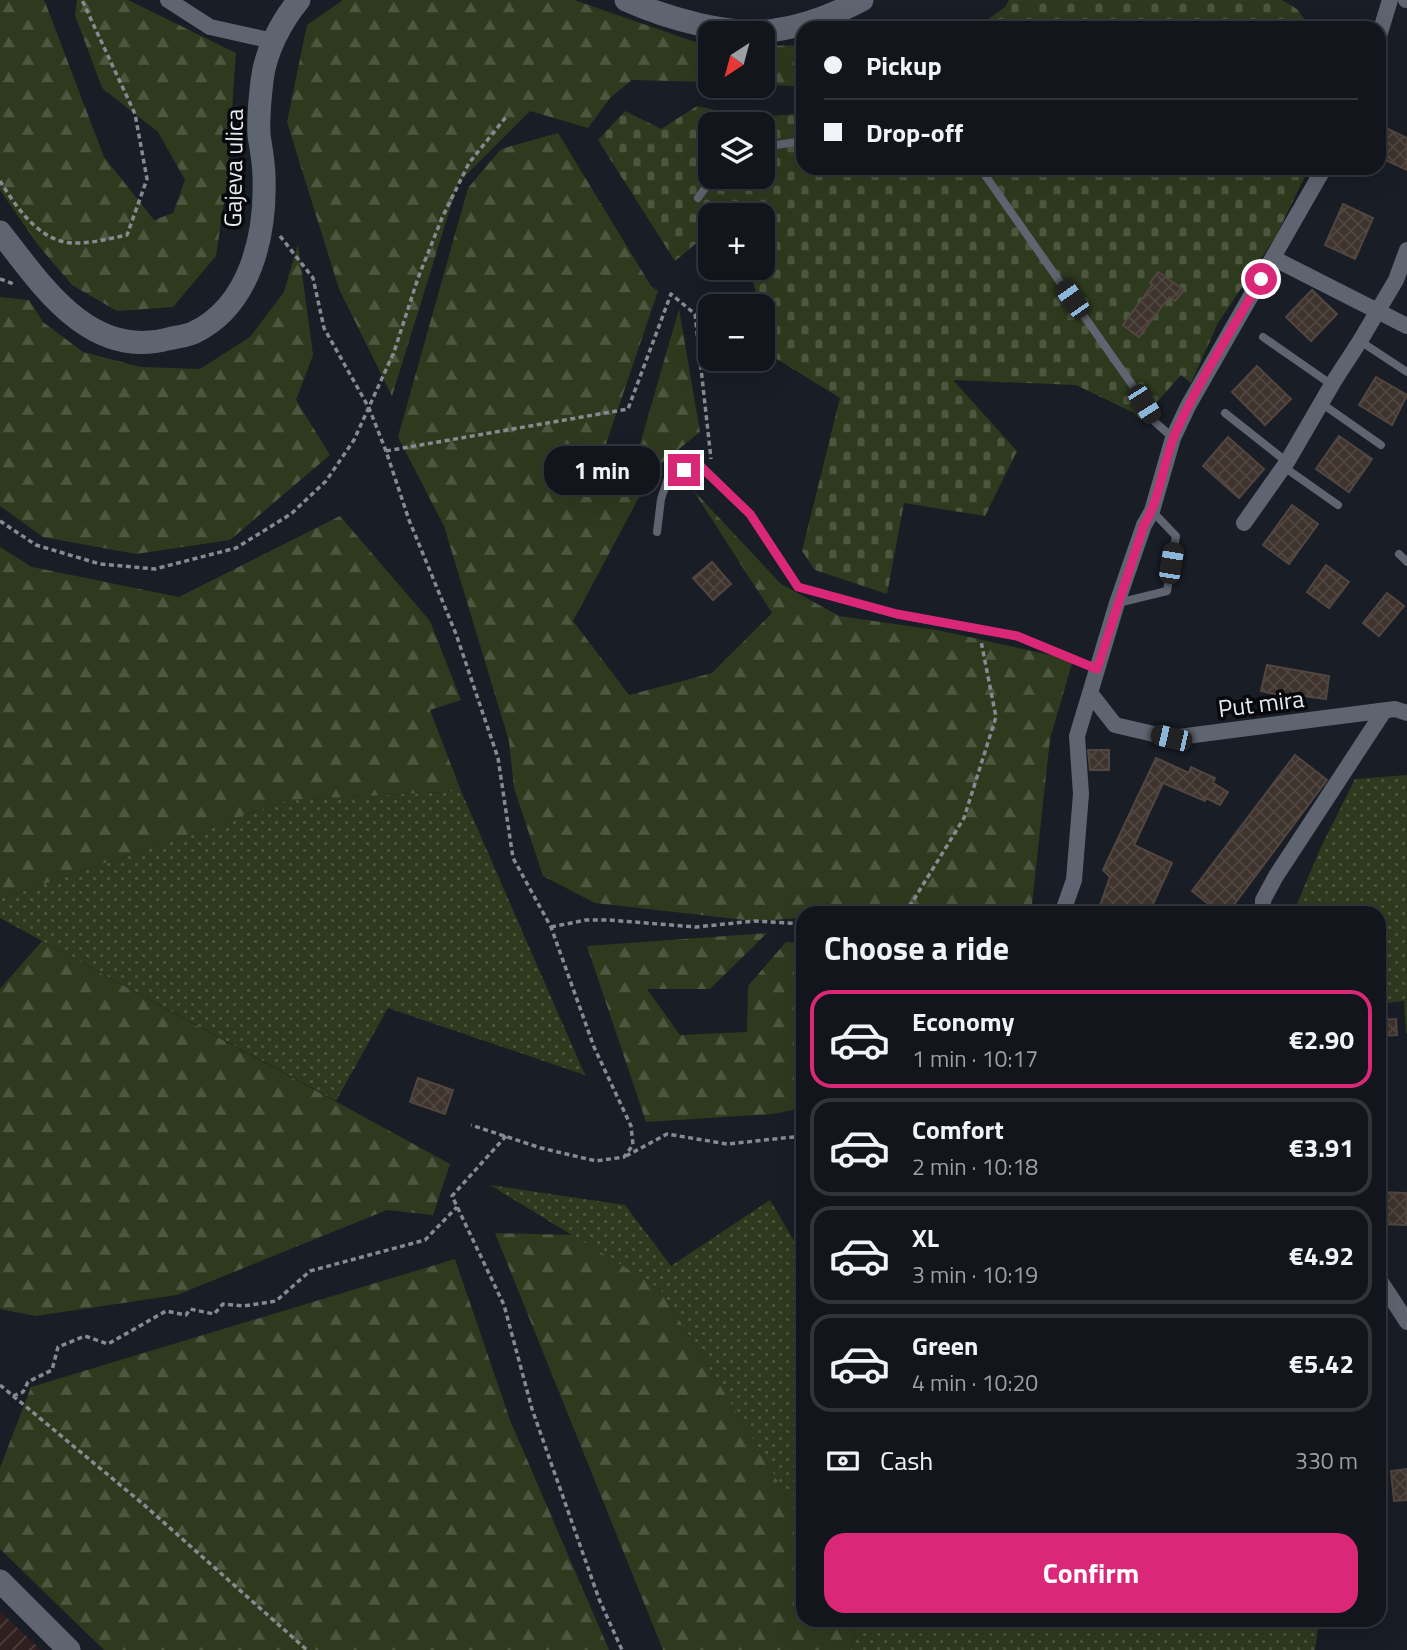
<!DOCTYPE html>
<meta charset="utf-8">
<style>
body{margin:0;font-family:"Titillium Web",sans-serif;background:#1b1f25;color:#f1f3f6;height:100vh;display:flex;flex-direction:column;font-size:26px;white-space:nowrap}
*{box-sizing:border-box;margin:0}
p{font-size:23px;color:#9c9fa3}
.icon{flex:none;width:38px;height:38px;fill:none;stroke:currentColor;stroke-width:2;stroke-linecap:round;stroke-linejoin:round}
.map{position:relative;flex:1;overflow:hidden}
.sheet{position:absolute;left:796px;top:906px;width:590px;height:721px;display:flex;flex-direction:column;background:#12161c;border-radius:21px;box-shadow:0 7px 28px #0002,0 0 0 2px #31353b}
.sheet>*{flex:none}
.top-card{position:absolute;left:796px;top:21px;width:590px;height:154px;border-radius:21px;box-shadow:0 7px 28px #0002,0 0 0 2px #31353b;display:grid;align-content:center;height:154px;padding:0 28px;background:#12161c}
.needle{width:46px;rotate:216deg}
.buttons{position:absolute;left:698px;top:21px;display:grid;gap:14px}
.buttons a{display:grid;place-items:center;width:77px;height:77px;border-radius:14px;background:#12161c;box-shadow:0 7px 28px #0002,0 0 0 2px #31353b;font-size:35px}
.end{position:absolute;width:32px;height:32px;margin:-16px;border:9px solid #db2777;background:#fff;box-shadow:0 0 0 4px #fff}
.from{border-radius:50%}
.bubble{position:absolute;height:49px;border-radius:21px;background:#12161c;box-shadow:0 7px 28px #0002,0 0 0 2px #31353b;font-size:23px;font-weight:700;line-height:49px;text-align:center}
.car{position:absolute;width:21px;height:42px;margin:-21px -10px;border-radius:9px;box-shadow:0 0 5px 2px #0007;background:linear-gradient(#222 24%,#8ab4d8 0 40%,#222 0 76%,#8ab4d8 0 86%,#222 0)}
.top-card b{display:flex;align-items:center;gap:24px;height:66px;font-size:26px}
.top-card b+b{border-top:2px solid #31353b}
.top-card i{width:18px;height:18px;background:#f1f3f6}
ul{padding:0;list-style:none}
li{display:flex;align-items:center;gap:21px;height:98px;margin:0 14px 10px;padding:0 14px;border:4px solid #31353b;border-radius:21px}
li div{flex:1}
li b{display:block;font-size:26px}
li em{font-style:normal;font-weight:700}
li.on{border-color:#db2777}
li>.icon{width:63px;height:63px;stroke-width:1.5}
h2{padding:0 28px;font-size:32px;line-height:84px}
.pay{display:flex;align-items:center;gap:18px;height:77px;padding:0 28px;font-size:26px}
.pay p{margin-inline-start:auto}
.button{display:flex;gap:14px;margin-top:auto;padding:14px 28px}
.button a{flex:1;height:80px;border-radius:21px;background:#db2777;color:#fff;font-size:28px;font-weight:700;line-height:80px;text-align:center}
.map>svg:first-child{display:block}
</style>
<div class="map">
<svg width="1407" height="1650" viewBox="0 0 1407 1650">
<defs>
<pattern id="industrial-furrows" width="10" height="10" patternUnits="userSpaceOnUse" patternTransform="scale(1.75)"><rect width="10" height="10" fill="#311e1f"/><path d="M-1 1l2-2M0 10L10 0M9 11l2-2" fill="none" stroke="#4f3f40"/></pattern>
<pattern id="grass-dots" width="8" height="8" patternUnits="userSpaceOnUse" patternTransform="scale(1.75)"><rect width="8" height="8" fill="#2e3a1e"/><path d="M2 2h.1M6 6h.1" fill="none" stroke="#4c573f" stroke-width="1.8" stroke-linecap="round"/></pattern>
<pattern id="forest-firs" width="22" height="20" patternUnits="userSpaceOnUse" patternTransform="scale(1.75)"><rect width="22" height="20" fill="#2e3a1e"/><path d="M5 1l3.5 6h-7zM16 11l3.5 6h-7z" fill="#4c573f"/></pattern>
<pattern id="cemetery-stones" width="16" height="16" patternUnits="userSpaceOnUse" patternTransform="scale(1.75)"><rect width="16" height="16" fill="#2e3a1e"/><path d="M2 7V4a2 2 0 0 1 4 0v3zM10 15v-3a2 2 0 0 1 4 0v3z" fill="#4c573f"/></pattern>
<pattern id="building-cross-hatch" width="8" height="8" patternUnits="userSpaceOnUse" patternTransform="scale(1.75)"><rect width="8" height="8" fill="#3e332d"/><path d="M0 0l8 8M0 8l8-8" fill="none" stroke="#514742"/></pattern>
</defs>
<rect width="100%" height="100%" fill="#181d26"/>
<!-- industrial -->
<path fill="url(#industrial-furrows)" d="M 0,1611 L 41,1650 L 0,1650 Z"/>
<!-- grass -->
<path fill="url(#grass-dots)" d="M 1407,775 L 1407,1033 L 1406,1033 L 1404,1001 L 1379,1004 L 1379,914 L 1293,913 L 1321,847 L 1355,779 Z
M 461,791 L 585,1075 L 388,1008 L 336,1101 L 0,918 L 0,899 L 289,800 Z
M 490,1185 L 625,1205 L 671,1266 L 770,1200 L 803,1256 L 803,1527 L 763,1455 L 660,1289 Z
M 855,1621 L 1319,1621 L 1315,1650 L 851,1650 L 857,1624 Z"/>
<!-- forest -->
<path fill="url(#forest-firs)" d="M 0,0 L 43,0 L 45,2 L 104,157 L 154,220 L 173,213 L 185,180 L 158,132 L 102,88 L 75,15 L 77,0 L 128,0 L 236,53 L 227,182 L 216,256 L 173,307 L 117,311 L 72,285 L 38,245 L 0,190 Z
M 343,0 L 574,0 L 701,44 L 710,45 L 710,82 L 632,80 L 610,98 L 588,128 L 530,111 L 458,183 L 392,396 L 339,289 L 287,122 L 307,25 Z
M 803,45 L 803,87 L 763,84 L 763,46 Z
M 558,133 L 651,286 L 658,291 L 605,447 L 640,444 L 679,309 L 700,432 L 654,469 L 573,621 L 629,695 L 712,673 L 772,613 L 693,490 L 781,584 L 839,616 L 937,630 L 1073,660 L 1050,739 L 1031,913 L 924,910 L 872,914 L 803,914 L 803,918 L 754,921 L 595,903 L 543,876 L 514,788 L 509,741 L 444,526 L 398,437 L 468,188 L 501,149 Z
M 298,244 L 313,355 L 296,400 L 330,455 L 230,540 L 136,554 L 43,537 L 0,506 L 0,297 L 29,300 L 43,322 L 83,352 L 141,367 L 200,369 L 250,337 L 284,292 Z
M 340,516 L 430,621 L 461,700 L 430,710 L 461,791 L 289,800 L 0,899 L 0,547 L 32,567 L 179,597 Z
M 767,933 L 710,989 L 647,989 L 680,1035 L 747,1032 L 748,986 L 786,942 L 803,943 L 803,1108 L 773,1114 L 646,1122 L 587,946 Z
M 42,941 L 450,1164 L 433,1215 L 387,1210 L 177,1295 L 36,1316 L 0,1309 L 0,989 Z
M 495,1233 L 573,1235 L 660,1289 L 763,1455 L 803,1527 L 803,1620 L 855,1621 L 857,1623 L 851,1650 L 663,1650 Z
M 455,1259 L 510,1420 L 609,1650 L 104,1650 L 0,1549 L 0,1468 L 31,1387 Z"/>
<!-- cemetery -->
<path fill="url(#cemetery-stones)" fill-rule="evenodd" d="M 1009,0 L 1282,0 L 1297,9 L 1311,28 L 976,28 L 1005,7 Z
M 697,106 L 753,118 L 803,113 L 803,168 L 1309,168 L 1276,236 L 1218,323 L 1191,383 L 1181,375 L 1141,420 L 1134,413 L 1076,385 L 953,380 L 1017,451 L 985,516 L 904,503 L 887,594 L 815,570 L 802,551 L 840,398 L 769,354 L 763,327 L 763,306 L 759,306 L 753,281 L 757,268 L 763,268 L 763,215 L 710,215 L 710,232 L 675,261 L 598,140 L 625,111 L 661,129 ZM 710,124 L 763,124 L 763,177 L 710,177 Z"/>
<!-- building -->
<path fill="url(#building-cross-hatch)" stroke="#524640" stroke-width="2" d="M 1386,128 L 1407,138 L 1407,170 L 1379,157 L 1379,145 Z
M 1343,204 L 1373,218 L 1355,259 L 1325,245 Z
M 1158,272 L 1184,290 L 1175,301 L 1169,297 L 1139,337 L 1123,325 L 1152,285 L 1150,283 Z
M 1312,290 L 1337,314 L 1311,341 L 1286,317 Z
M 1257,366 L 1291,399 L 1265,425 L 1232,392 Z
M 1376,377 L 1407,395 L 1392,425 L 1359,405 Z
M 1339,436 L 1372,459 L 1349,492 L 1316,469 Z
M 1228,437 L 1264,469 L 1239,498 L 1203,466 Z
M 1292,505 L 1318,524 L 1289,564 L 1263,545 Z
M 712,562 L 731,584 L 713,600 L 693,578 Z
M 1326,565 L 1349,582 L 1329,608 L 1307,592 Z
M 1387,593 L 1404,606 L 1379,636 L 1363,623 Z
M 1267,665 L 1329,676 L 1326,699 L 1289,694 L 1288,697 L 1261,691 Z
M 1088,750 L 1109,750 L 1109,770 L 1090,770 Z
M 1295,755 L 1327,780 L 1227,914 L 1221,914 L 1192,891 Z
M 1156,758 L 1189,773 L 1191,767 L 1215,778 L 1213,783 L 1228,792 L 1220,805 L 1206,798 L 1205,801 L 1163,783 L 1134,845 L 1172,863 L 1151,908 L 1140,914 L 1097,914 L 1110,877 L 1103,870 Z
M 1396,1019 L 1397,1035 L 1379,1036 L 1379,1020 Z
M 418,1078 L 453,1090 L 445,1114 L 410,1102 Z
M 1379,1192 L 1407,1193 L 1406,1225 L 1379,1224 Z
M 1407,1469 L 1407,1500 L 1394,1501 L 1391,1471 Z"/>
<g fill="none" stroke-linecap="round" stroke-linejoin="round">
<!-- path -->
<path stroke="#868a92" stroke-width="3.5" stroke-dasharray="5 3.5" stroke-linecap="butt" d="M 0,181 C 17,208 41,245 78,243 C 94,243 111,238 127,235 L 147,179 L 135,114 L 82,0
M 280,236 L 313,278 L 324,328 L 369,408 L 386,451 L 409,520 L 456,634 L 498,758 L 513,858 L 551,927 L 594,1047 L 631,1126 L 633,1145 L 624,1157 L 596,1161 L 541,1148 L 471,1125
M 0,279 L 14,284
M 386,451 L 628,409 L 671,294 L 695,314 L 711,459
M 0,521 L 36,545 L 100,564 L 155,569 L 236,548 L 291,514 L 326,481 L 354,440 L 394,352 L 418,278 L 442,218 L 469,163 L 506,117
M 905,914 L 964,818 L 996,717 L 981,641
M 551,927 L 586,920 L 609,920 L 696,927 L 754,921 L 803,924
M 506,1136 L 452,1196 L 504,1305 L 532,1409 L 599,1599 L 622,1650
M 626,1156 L 667,1134 L 727,1144 L 803,1136
M 0,1385 L 143,1504 L 307,1650
M 13,1396 L 23,1392 L 28,1382 L 52,1370 L 58,1347 L 85,1336 L 108,1344 L 166,1311 L 186,1315 L 190,1309 L 214,1314 L 223,1304 L 244,1306 L 276,1301 L 310,1271 L 425,1240 L 457,1207"/>
<!-- lane -->
<path stroke="#5f6570" stroke-width="8" d="M 763,147 L 803,141
M 980,168 L 1133,386 L 1155,422 L 1173,438
M 698,198 L 713,177
M 1263,337 L 1332,385
M 1360,341 L 1407,372
M 1321,403 L 1381,445
M 1225,413 L 1287,462
M 1284,467 L 1338,505
M 657,532 L 661,499 L 669,475 L 700,465 L 750,514 L 798,587 L 896,614 L 1017,636 L 1097,669
M 1399,554 L 1407,562
M 1118,603 L 1167,591 L 1176,536 L 1152,511"/>
<!-- street -->
<path stroke="#5f6570" stroke-width="16" d="M 168,0 L 210,27 L 273,41
M 1406,0 L 1407,0
M 1379,36 L 1390,0
M 1324,168 L 1188,406 L 1173,438 L 1152,511 L 1144,525 L 1117,603 L 1090,693 L 1115,725 L 1171,738 L 1395,709 L 1407,713
M 1273,258 L 1407,326
M 1244,523 L 1287,462 L 1334,381 L 1360,341 L 1396,280 L 1407,250
M 1062,914 L 1074,880 L 1081,794 L 1077,736 L 1090,693
M 1263,914 L 1263,900 L 1276,876 L 1384,711
M 1379,1279 L 1407,1322"/>
<!-- secondary -->
<path stroke="#5f6570" stroke-width="23" d="M 626,0 C 666,18 731,37 775,30 C 805,26 835,14 862,0
M 0,232 C 41,284 89,360 168,339 C 176,337 186,336 193,333 C 251,306 266,234 264,177 C 264,163 261,149 259,135 C 258,118 260,98 262,81 C 265,52 281,22 299,0
M 0,1581 L 69,1650"/>
</g>
<g fill="none" stroke-linecap="round" stroke-linejoin="round">
<!-- route -->
<path stroke="#db2777" stroke-width="9" d="M 684,470 L 699,465 L 750,514 L 798,587 L 897,614 L 1017,636 L 1097,669 L 1144,525 C 1161,497 1162,464 1175,434 C 1199,380 1232,330 1261,279"/>
</g>
<g text-anchor="middle" stroke-width="7" stroke-linejoin="round" paint-order="stroke">
<!-- street labels -->
<g font-size="24" fill="#e7ebf1" stroke="#06080b">
<text transform="translate(234 168) rotate(-89)" y="8">Gajeva ulica</text>
<text transform="translate(1261 704) rotate(-7)" y="8">Put mira</text>
</g>
</g>
</svg>
<div class="buttons">
<a><svg class="needle" viewBox="-14 -14 28 28"><path d="M0-13l5 13h-10z" fill="#e53935"/><path d="M0 13l5-13h-10z" fill="#9c9fa3"/></svg></a>
<a><svg class="icon" aria-label="layers" viewBox="0 0 24 24"><path d="M12 4l9 5-9 5-9-5zM3 14l9 5 9-5"/></svg></a>
<a>+</a>
<a>−</a>
</div>
<i class="end from" style="left:1261px;top:279px"></i>
<i class="end" style="left:684px;top:470px"></i>
<div class="bubble" style="left:544px;top:446px;width:116px">1 min</div>
<i class="car" style="left:1072px;top:299px;rotate:325deg"></i>
<i class="car" style="left:1144px;top:404px;rotate:148deg"></i>
<i class="car" style="left:1171px;top:563px;rotate:9deg"></i>
<i class="car" style="left:1171px;top:738px;rotate:283deg"></i>
<div class="top-card">
<b><i class="from"></i>Pickup</b>
<b><i></i>Drop-off</b>
</div>
<section class="sheet">
<h2>Choose a ride</h2>
<ul>
<li class="on"><svg class="icon" aria-label="car" viewBox="0 0 24 24"><path d="M5 17H2v-5l4-1 3-4h7l3 4 3 1v5h-3M9 17h6M6 11h13"/><circle cx="7" cy="17" r="2"/><circle cx="17" cy="17" r="2"/></svg><div><b>Economy</b><p>1 min · 10:17</p></div><em>€2.90</em></li>
<li><svg class="icon" aria-label="car" viewBox="0 0 24 24"><path d="M5 17H2v-5l4-1 3-4h7l3 4 3 1v5h-3M9 17h6M6 11h13"/><circle cx="7" cy="17" r="2"/><circle cx="17" cy="17" r="2"/></svg><div><b>Comfort</b><p>2 min · 10:18</p></div><em>€3.91</em></li>
<li><svg class="icon" aria-label="car" viewBox="0 0 24 24"><path d="M5 17H2v-5l4-1 3-4h7l3 4 3 1v5h-3M9 17h6M6 11h13"/><circle cx="7" cy="17" r="2"/><circle cx="17" cy="17" r="2"/></svg><div><b>XL</b><p>3 min · 10:19</p></div><em>€4.92</em></li>
<li><svg class="icon" aria-label="car" viewBox="0 0 24 24"><path d="M5 17H2v-5l4-1 3-4h7l3 4 3 1v5h-3M9 17h6M6 11h13"/><circle cx="7" cy="17" r="2"/><circle cx="17" cy="17" r="2"/></svg><div><b>Green</b><p>4 min · 10:20</p></div><em>€5.42</em></li>
</ul>
<div class="pay"><svg class="icon" aria-label="cash" viewBox="0 0 24 24"><path d="M3 7h18v10H3z"/><circle cx="12" cy="12" r="2"/></svg>Cash<p>330 m</p></div>
<div class="button"><a>Confirm</a></div>
</section>
</div>
